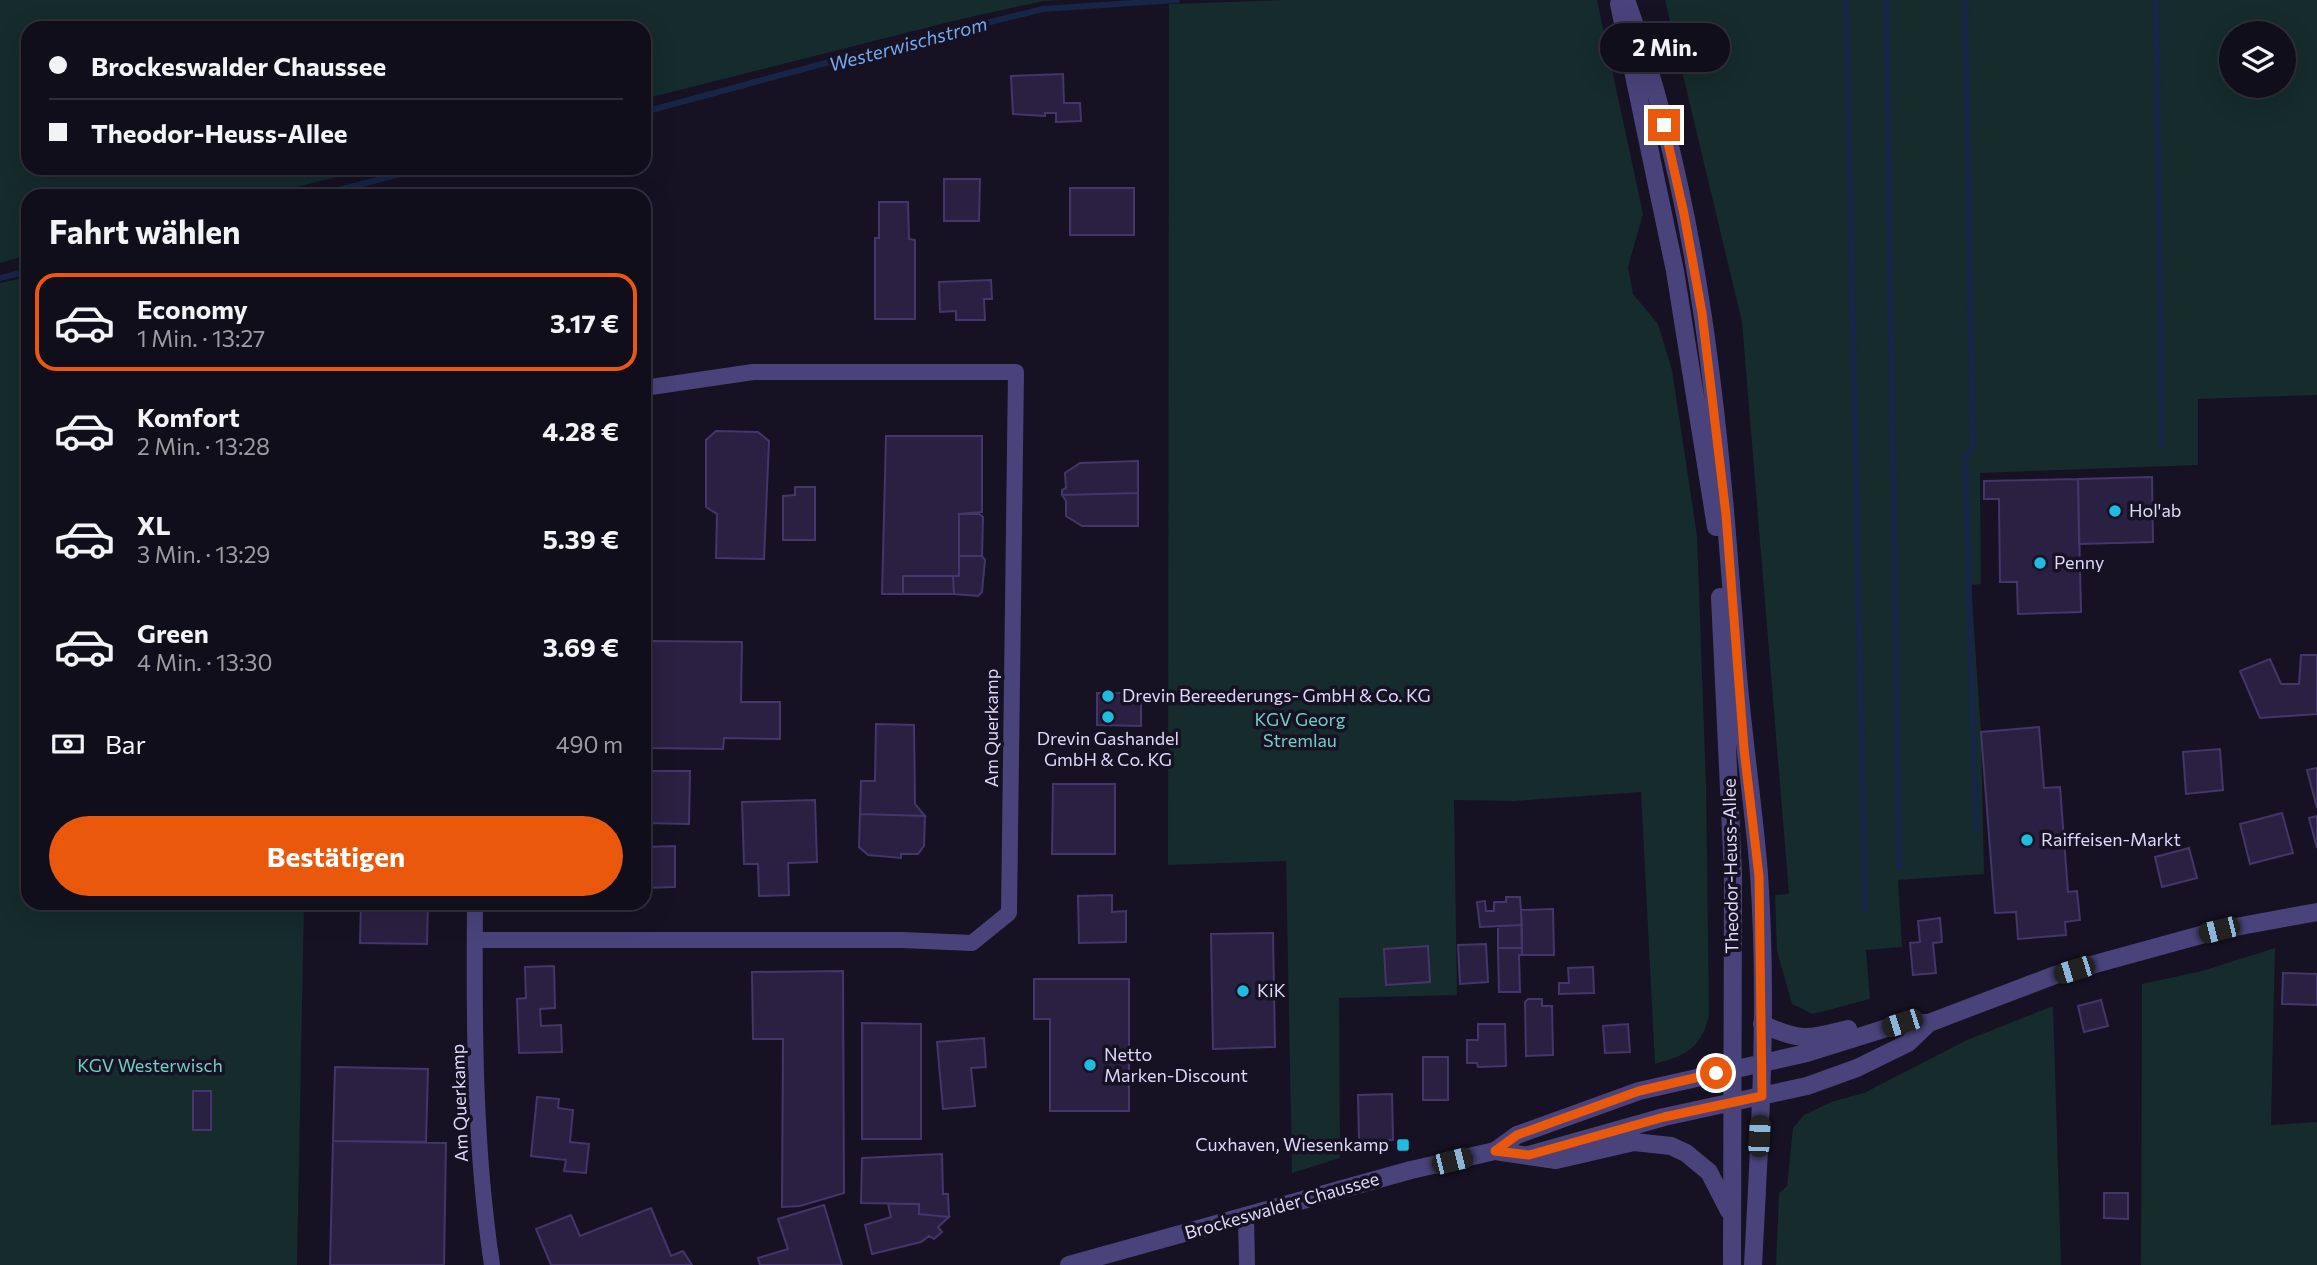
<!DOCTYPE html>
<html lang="de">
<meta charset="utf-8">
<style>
body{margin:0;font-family:Commissioner,sans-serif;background:#191723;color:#f1f3f6;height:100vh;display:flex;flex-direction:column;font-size:26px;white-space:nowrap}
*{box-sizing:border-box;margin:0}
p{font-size:23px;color:#9c9ca2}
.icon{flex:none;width:38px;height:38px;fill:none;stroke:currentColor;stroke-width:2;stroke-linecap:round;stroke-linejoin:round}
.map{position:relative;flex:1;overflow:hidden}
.panel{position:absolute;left:21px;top:189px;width:630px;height:721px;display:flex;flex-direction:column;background:#100e1a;border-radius:21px;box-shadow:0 7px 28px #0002,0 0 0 2px #302e39}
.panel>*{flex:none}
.hud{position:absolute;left:21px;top:21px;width:630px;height:154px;border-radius:21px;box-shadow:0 7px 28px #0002,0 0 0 2px #302e39;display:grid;align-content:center;height:154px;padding:0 28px;background:#100e1a}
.buttons{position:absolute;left:2219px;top:21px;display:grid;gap:14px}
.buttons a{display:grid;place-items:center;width:77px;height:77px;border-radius:50%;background:#100e1a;box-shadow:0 7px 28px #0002,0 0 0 2px #302e39;font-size:35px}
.end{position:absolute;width:32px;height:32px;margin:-16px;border:9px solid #ea580c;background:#fff;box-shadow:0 0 0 4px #fff}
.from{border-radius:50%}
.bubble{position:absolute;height:49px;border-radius:24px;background:#100e1a;box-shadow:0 7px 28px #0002,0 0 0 2px #302e39;font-size:23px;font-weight:700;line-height:49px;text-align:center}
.car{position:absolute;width:21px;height:42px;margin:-21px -10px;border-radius:9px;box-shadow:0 0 5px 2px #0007;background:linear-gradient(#222 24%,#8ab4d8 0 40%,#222 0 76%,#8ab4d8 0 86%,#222 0)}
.hud b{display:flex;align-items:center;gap:24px;height:66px;font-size:26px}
.hud b+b{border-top:2px solid #302e39}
.hud i{width:18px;height:18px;background:#f1f3f6}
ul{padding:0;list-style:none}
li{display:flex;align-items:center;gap:21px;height:98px;margin:0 14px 10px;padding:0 14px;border:4px solid transparent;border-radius:21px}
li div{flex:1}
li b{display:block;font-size:26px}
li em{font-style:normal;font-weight:700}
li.on{border-color:#ea580c}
li>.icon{width:63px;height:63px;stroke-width:1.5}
h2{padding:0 28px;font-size:32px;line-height:84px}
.pay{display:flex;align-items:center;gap:18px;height:77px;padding:0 28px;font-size:26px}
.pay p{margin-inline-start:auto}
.cta{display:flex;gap:14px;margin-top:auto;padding:14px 28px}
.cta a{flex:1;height:80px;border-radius:42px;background:#ea580c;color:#fff;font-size:28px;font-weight:700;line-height:80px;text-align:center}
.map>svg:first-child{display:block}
</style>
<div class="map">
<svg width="2317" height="1265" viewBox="0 0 2317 1265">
<rect width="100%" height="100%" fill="#161223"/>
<!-- green -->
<path fill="#152b2c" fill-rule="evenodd" d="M 0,0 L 1064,0 L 1043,1 L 953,21 L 644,99 L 644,28 L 28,28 L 28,168 L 373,168 L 260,196 L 28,196 L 28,255 L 0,263 Z
M 1284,0 L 1597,0 L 1643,214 L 1628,267 L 1633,294 L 1658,324 L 1672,370 L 1697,536 L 1706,784 L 1709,1016 C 1700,1050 1686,1055 1655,1064 L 1641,792 L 1514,801 L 1454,800 L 1457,995 L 1339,998 L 1340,1158 L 1292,1173 L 1286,861 L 1168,865 L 1169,4 Z
M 1665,0 L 2317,0 L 2317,395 L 2198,399 L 2198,465 L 1980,473 L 1981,584 L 1971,585 L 1981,732 L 1984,874 L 1898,880 L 1902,947 L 1866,950 L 1870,999 L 1813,1014 L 1792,1004 L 1777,951 L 1775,895 L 1789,894 L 1742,322 ZM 2231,33 L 2284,33 L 2284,86 L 2231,86 Z
M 28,277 L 28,903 L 304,903 L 297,1265 L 0,1265 L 0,283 Z
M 2275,948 L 2271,1125 L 2317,1122 L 2317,1265 L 2141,1265 L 2142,984 L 2202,971 Z
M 2053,1006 L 2061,1265 L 1776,1265 L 1779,1193 L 1787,1186 L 1793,1128 L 1804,1115 L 1831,1102 L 1864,1093 L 1967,1040 Z"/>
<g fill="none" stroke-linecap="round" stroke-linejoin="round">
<!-- stream -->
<path stroke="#172547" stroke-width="6" d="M 1846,0 L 1865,909
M 1886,0 L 1899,867
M 1965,0 L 1973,447 L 1965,457 L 1976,830
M 2156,0 L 2162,446
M 644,112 L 848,57 L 1043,9 L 1177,0
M 316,196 L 423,168
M 0,278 L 28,271"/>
</g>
<!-- building -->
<path fill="#2a2041" stroke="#44356a" stroke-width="2" d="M 1063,74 L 1064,103 L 1080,103 L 1081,121 L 1056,122 L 1056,113 L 1045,113 L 1045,116 L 1013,114 L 1011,76 Z
M 944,179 L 980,179 L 979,221 L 944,221 Z
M 442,188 L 464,188 L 487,196 L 420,196 Z
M 1070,188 L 1134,188 L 1134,235 L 1070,235 Z
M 879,202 L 908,202 L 909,239 L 915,240 L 915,319 L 875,319 L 875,238 L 879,238 Z
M 991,280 L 992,299 L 984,299 L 985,320 L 956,320 L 956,311 L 940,312 L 939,282 Z
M 716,431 L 758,432 L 769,441 L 764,559 L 716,558 L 717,514 L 706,507 L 706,440 Z
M 886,436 L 982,436 L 982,512 L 959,514 L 959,576 L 903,576 L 903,594 L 882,594 Z
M 1138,461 L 1138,493 L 1062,495 L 1062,490 L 1066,488 L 1065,473 L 1080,463 Z
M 2152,477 L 2153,542 L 2079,544 L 2078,479 Z
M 2078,479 L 2081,612 L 2018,614 L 2017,582 L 2000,582 L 1999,499 L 1984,499 L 1984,481 Z
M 795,487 L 815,487 L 815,540 L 783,540 L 783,496 L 795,495 Z
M 1138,493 L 1138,526 L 1082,526 L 1066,516 L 1066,501 L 1062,495 Z
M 959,514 L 979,514 L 983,517 L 982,556 L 959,556 Z
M 959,556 L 982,556 L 985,560 L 982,592 L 978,596 L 954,594 L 953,576 L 959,576 Z
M 903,576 L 953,576 L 954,594 L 903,594 Z
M 651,641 L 742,642 L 741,702 L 780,702 L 780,739 L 724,738 L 723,749 L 650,748 Z
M 2301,655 L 2317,655 L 2317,714 L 2260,718 L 2240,671 L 2270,659 L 2281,684 L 2299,684 Z
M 1097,693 L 1141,693 L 1141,726 L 1097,725 Z
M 876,724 L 914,725 L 915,804 L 925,816 L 860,814 L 861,781 L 875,781 Z
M 2039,727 L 2044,788 L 2060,787 L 2068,892 L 2077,891 L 2080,920 L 2065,922 L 2066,935 L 2018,939 L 2016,912 L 1995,913 L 1981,732 Z
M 2220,749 L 2223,790 L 2186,794 L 2183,752 Z
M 2317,768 L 2317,808 L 2307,770 Z
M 644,771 L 690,771 L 689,824 L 644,823 Z
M 1053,784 L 1115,784 L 1115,854 L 1052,854 Z
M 815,800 L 817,862 L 788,863 L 789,895 L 759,896 L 758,864 L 744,864 L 742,802 Z
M 2282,813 L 2293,853 L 2250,864 L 2240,824 Z
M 860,814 L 925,816 L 924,846 L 918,854 L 901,854 L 901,858 L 868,855 L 859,847 Z
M 2317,816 L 2317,848 L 2309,818 Z
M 675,846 L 675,887 L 644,888 L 644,847 Z
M 2189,848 L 2197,878 L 2162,887 L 2155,857 Z
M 1112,895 L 1112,912 L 1126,911 L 1126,942 L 1079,943 L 1078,896 Z
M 1506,897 L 1520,897 L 1522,925 L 1480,927 L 1477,902 L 1485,901 L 1486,911 L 1494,911 L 1494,902 L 1506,902 Z
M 361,903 L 428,903 L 427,944 L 360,943 Z
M 1553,909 L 1554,955 L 1522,955 L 1521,910 Z
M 1940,918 L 1942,942 L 1933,943 L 1936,973 L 1913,975 L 1910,943 L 1920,942 L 1918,921 Z
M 1522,925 L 1522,948 L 1498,948 L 1498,926 Z
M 1273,933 L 1275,1047 L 1213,1049 L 1211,934 Z
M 1486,944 L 1488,982 L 1460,984 L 1458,945 Z
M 1428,946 L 1430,982 L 1386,985 L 1384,949 Z
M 1498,948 L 1522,948 L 1522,955 L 1519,955 L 1520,992 L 1499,992 Z
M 554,966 L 555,1008 L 540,1009 L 541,1026 L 561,1025 L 562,1052 L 519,1053 L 517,999 L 526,998 L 525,967 Z
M 1593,967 L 1594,993 L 1559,994 L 1559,983 L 1569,983 L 1568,968 Z
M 843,971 L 844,1193 L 800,1206 L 782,1207 L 783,1039 L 753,1039 L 752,972 Z
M 2283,973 L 2317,974 L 2317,1005 L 2282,1004 Z
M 1034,979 L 1129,979 L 1129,1111 L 1050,1111 L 1050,1019 L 1034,1019 Z
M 1528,999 L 1542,999 L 1542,1006 L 1552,1006 L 1553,1055 L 1526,1056 L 1525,1002 Z
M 2101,1000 L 2108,1026 L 2084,1032 L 2078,1006 Z
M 862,1023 L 921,1024 L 921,1139 L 862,1139 Z
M 1478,1024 L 1505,1024 L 1506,1066 L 1478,1067 L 1477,1063 L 1467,1063 L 1467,1040 L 1478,1040 Z
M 1628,1024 L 1630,1052 L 1605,1053 L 1603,1026 Z
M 984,1038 L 986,1067 L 971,1068 L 975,1106 L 943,1109 L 937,1042 Z
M 1423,1057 L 1448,1057 L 1448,1100 L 1423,1100 Z
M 335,1067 L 428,1069 L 426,1142 L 333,1141 Z
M 193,1091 L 211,1091 L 211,1130 L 193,1130 Z
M 1392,1094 L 1393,1140 L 1359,1140 L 1358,1095 Z
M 537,1097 L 559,1099 L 558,1108 L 573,1110 L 570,1142 L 589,1144 L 586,1173 L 564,1171 L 566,1160 L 531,1156 Z
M 333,1141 L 446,1143 L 444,1265 L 330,1265 Z
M 942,1154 L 943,1194 L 948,1194 L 949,1217 L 919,1214 L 919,1204 L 861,1203 L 862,1158 Z
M 2104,1193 L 2128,1193 L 2128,1219 L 2104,1218 Z
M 888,1204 L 919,1204 L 919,1214 L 949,1217 L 938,1227 L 942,1232 L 934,1239 L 929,1236 L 921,1242 L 872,1254 L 865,1225 L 891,1217 Z
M 824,1205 L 842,1265 L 760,1265 L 758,1258 L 788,1249 L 778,1219 Z
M 651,1208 L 671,1256 L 683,1251 L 692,1265 L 551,1265 L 536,1229 L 571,1215 L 580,1236 Z"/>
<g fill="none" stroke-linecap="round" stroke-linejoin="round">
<!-- minor -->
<path stroke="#4a437b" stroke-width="16" d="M 475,903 C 474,1023 474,1146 492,1265
M 475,940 L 902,940 L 972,943 L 1009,913 L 1016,372 L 753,372 L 644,388
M 1246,1216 L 1247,1265"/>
<!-- tertiary -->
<path stroke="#4a437b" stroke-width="18" d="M 1626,0 C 1702,207 1720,432 1736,650 C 1741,725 1753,799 1759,874 C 1768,1004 1760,1135 1753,1265
M 1619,4 L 1675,271 L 1716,527
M 1720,597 L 1733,874 L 1732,1265
M 1762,1024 C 1801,1042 1807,1039 1848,1029
M 1495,1151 L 1517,1135 L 1639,1091 L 1807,1053 L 1903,1023 L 1929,1023
M 1529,1155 L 1664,1117 L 1807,1086 L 1857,1068 L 1908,1043 L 1929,1023 L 2055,975 L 2219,930 L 2317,912
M 1069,1265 L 1411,1170 L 1495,1151 L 1556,1160 L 1634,1142 L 1671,1146 L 1686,1153 L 1709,1172 L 1729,1211"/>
</g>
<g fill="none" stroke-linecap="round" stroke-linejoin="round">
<!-- route -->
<path stroke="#ea580c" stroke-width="9" d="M 1664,125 L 1684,214 L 1702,313 L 1726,515 L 1744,749 L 1759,876 L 1762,1096 L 1664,1117 L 1529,1155 L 1495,1151 L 1517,1135 L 1639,1091 L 1716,1073"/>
</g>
<!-- markers -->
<g fill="#1fbcdf" stroke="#161223" stroke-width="2.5">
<circle cx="2115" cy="511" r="7"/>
<circle cx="2040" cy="563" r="7"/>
<circle cx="1108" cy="696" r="7"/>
<circle cx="1108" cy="717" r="7"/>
<circle cx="2027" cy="840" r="7"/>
<circle cx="1243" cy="991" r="7"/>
<circle cx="1090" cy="1065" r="7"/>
<rect x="1396" y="1138" width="14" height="14" rx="3.5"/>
</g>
<g text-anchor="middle" stroke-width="7" stroke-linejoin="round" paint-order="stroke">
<!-- poi labels -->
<g font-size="18" fill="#dfd9fa" stroke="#161223" text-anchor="start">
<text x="2129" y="517">Hol'ab</text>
<text x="2054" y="569">Penny</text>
<text x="1122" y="702">Drevin Bereederungs- GmbH &amp; Co. KG</text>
<text x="1108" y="745" text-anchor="middle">Drevin Gashandel<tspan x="1108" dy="21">GmbH &amp; Co. KG</tspan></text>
<text x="2041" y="846">Raiffeisen-Markt</text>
<text x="1257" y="997">KiK</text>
<text x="1104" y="1061">Netto<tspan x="1104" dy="21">Marken-Discount</tspan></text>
<text x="1389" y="1151" text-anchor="end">Cuxhaven, Wiesenkamp</text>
</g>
<!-- park labels -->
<g font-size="18" fill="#6ed0c0" stroke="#161223">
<text x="1300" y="726">KGV Georg<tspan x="1300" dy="21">Stremlau</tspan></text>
<text x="150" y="1072">KGV Westerwisch</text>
</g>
<!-- street labels -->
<g font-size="18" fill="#dfd9fa" stroke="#161223">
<text transform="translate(992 728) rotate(-90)" y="6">Am Querkamp</text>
<text transform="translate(1731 866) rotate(-91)" y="6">Theodor-Heuss-Allee</text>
<text transform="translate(460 1103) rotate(-92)" y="6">Am Querkamp</text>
<text transform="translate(1282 1206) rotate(-16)" y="6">Brockeswalder Chaussee</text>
</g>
<!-- water labels -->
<g font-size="19" font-style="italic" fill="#74aaec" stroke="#161223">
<text transform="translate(908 44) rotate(-15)" y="7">Westerwischstrom</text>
</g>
</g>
</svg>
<div class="buttons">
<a><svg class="icon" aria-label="layers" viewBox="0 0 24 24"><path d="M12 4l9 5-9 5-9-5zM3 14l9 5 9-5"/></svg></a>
</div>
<i class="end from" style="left:1716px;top:1073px"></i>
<i class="end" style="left:1664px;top:125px"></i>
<div class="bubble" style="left:1600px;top:23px;width:130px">2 Min.</div>
<i class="car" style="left:2219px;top:930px;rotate:256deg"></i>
<i class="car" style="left:2074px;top:970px;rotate:253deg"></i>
<i class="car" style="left:1902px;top:1023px;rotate:252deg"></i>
<i class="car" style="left:1759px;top:1136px;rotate:3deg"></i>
<i class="car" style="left:1452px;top:1161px;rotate:76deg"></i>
<div class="hud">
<b><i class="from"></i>Brockeswalder Chaussee</b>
<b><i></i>Theodor-Heuss-Allee</b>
</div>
<section class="panel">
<h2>Fahrt wählen</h2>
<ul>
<li class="on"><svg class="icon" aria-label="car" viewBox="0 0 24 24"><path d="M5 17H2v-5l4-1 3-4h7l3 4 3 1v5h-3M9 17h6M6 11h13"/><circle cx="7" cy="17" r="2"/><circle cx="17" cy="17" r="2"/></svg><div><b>Economy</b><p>1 Min. · 13:27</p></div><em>3.17 €</em></li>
<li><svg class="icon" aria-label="car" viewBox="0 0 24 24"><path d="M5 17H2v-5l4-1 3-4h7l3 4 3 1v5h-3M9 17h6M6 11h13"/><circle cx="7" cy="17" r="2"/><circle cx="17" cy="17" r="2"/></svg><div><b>Komfort</b><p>2 Min. · 13:28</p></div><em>4.28 €</em></li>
<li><svg class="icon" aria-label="car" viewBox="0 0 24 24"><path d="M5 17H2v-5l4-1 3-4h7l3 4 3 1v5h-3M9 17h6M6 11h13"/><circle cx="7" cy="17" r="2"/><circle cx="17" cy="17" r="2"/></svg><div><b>XL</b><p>3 Min. · 13:29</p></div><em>5.39 €</em></li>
<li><svg class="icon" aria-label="car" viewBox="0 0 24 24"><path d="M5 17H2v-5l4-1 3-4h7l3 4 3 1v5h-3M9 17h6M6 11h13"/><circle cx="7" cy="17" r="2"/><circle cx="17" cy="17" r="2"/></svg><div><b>Green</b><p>4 Min. · 13:30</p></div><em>3.69 €</em></li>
</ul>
<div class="pay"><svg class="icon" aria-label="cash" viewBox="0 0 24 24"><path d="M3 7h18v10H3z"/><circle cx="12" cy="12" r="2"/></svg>Bar<p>490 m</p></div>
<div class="cta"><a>Bestätigen</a></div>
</section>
</div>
